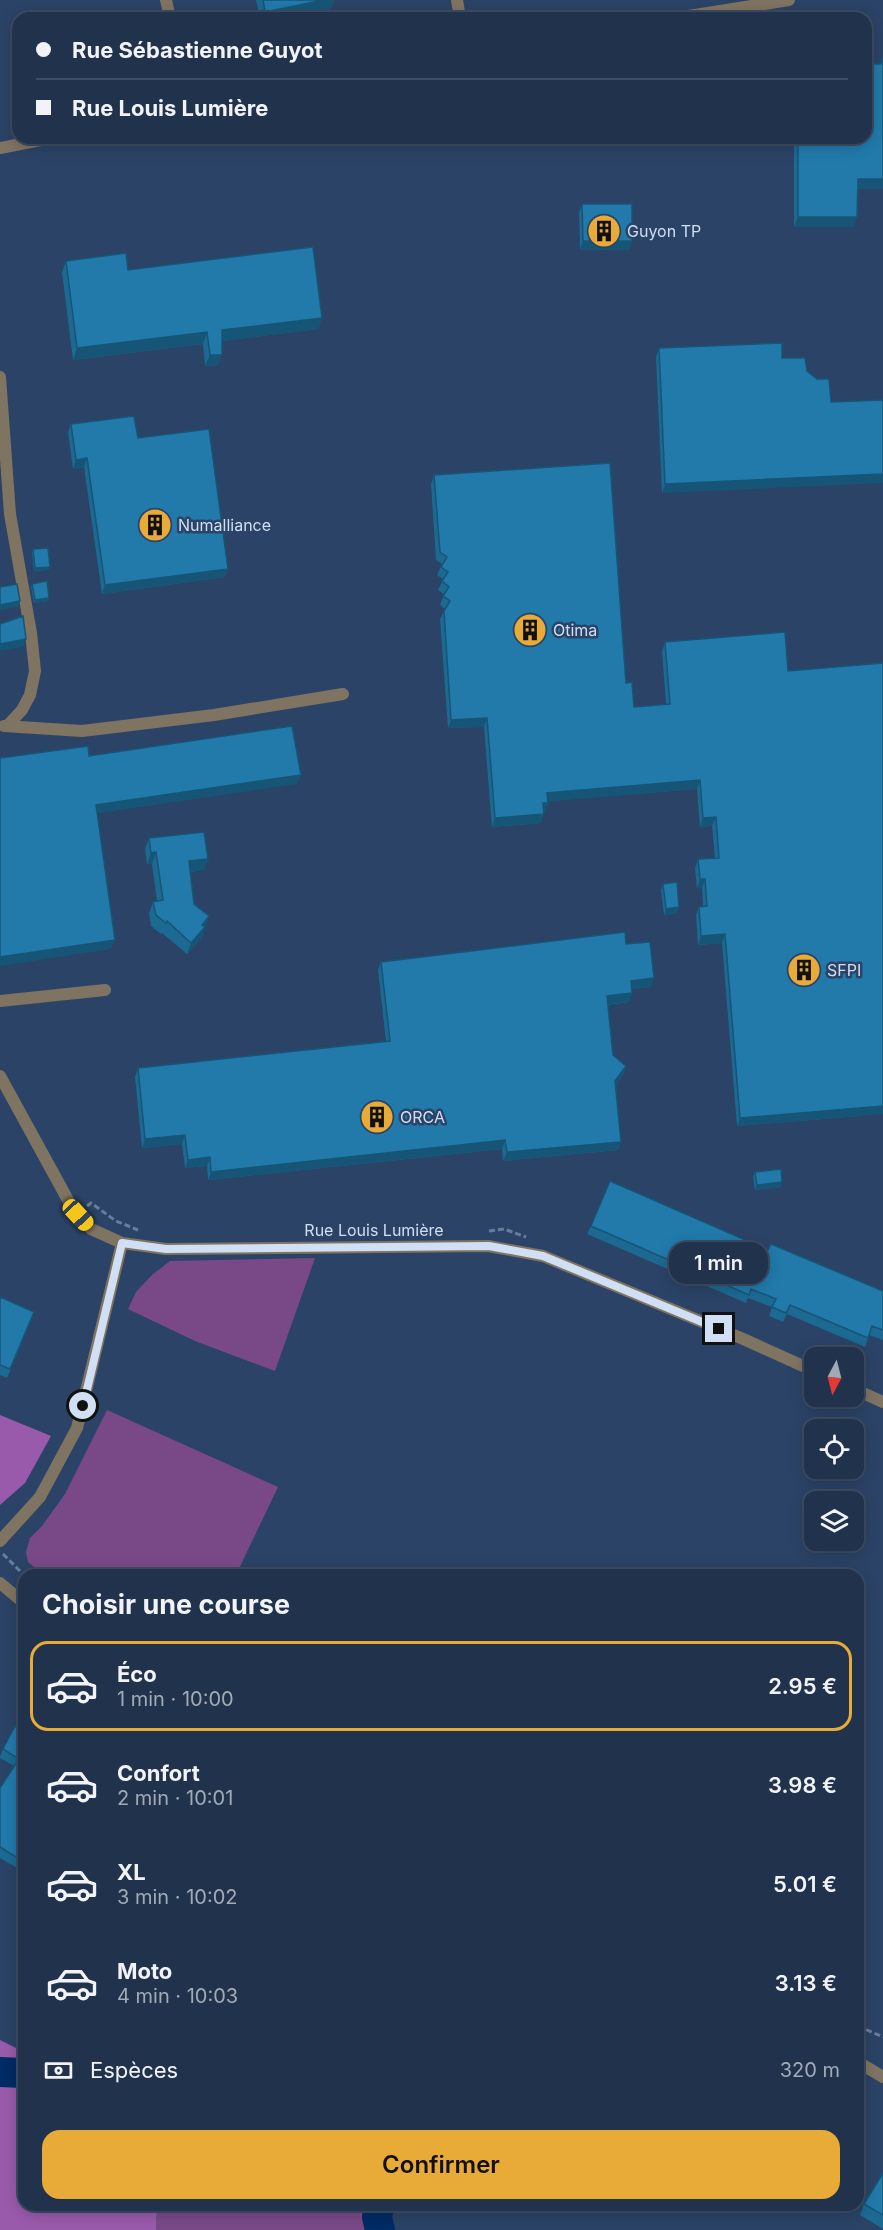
<!DOCTYPE html>
<html lang="fr">
<meta charset="utf-8">
<style>
body{margin:0;font-family:Inter,sans-serif;background:#283a53;color:#f1f3f6;height:100vh;display:flex;flex-direction:column;font-size:22px;white-space:nowrap}
*{box-sizing:border-box;margin:0}
p{font-size:20px;color:#a2aab5}
.icon{flex:none;width:33px;height:33px;fill:none;stroke:currentColor;stroke-width:2;stroke-linecap:round;stroke-linejoin:round}
.map{position:relative;flex:1;overflow:hidden}
.side{position:absolute;left:18px;top:1569px;width:846px;height:642px;display:flex;flex-direction:column;background:#20324c;border-radius:18px;box-shadow:0 3px 15px #0003,0 0 0 2px #3d4d64}
.side>*{flex:none}
.guide{position:absolute;left:12px;top:12px;width:860px;height:132px;border-radius:18px;box-shadow:0 3px 15px #0003,0 0 0 2px #3d4d64;display:grid;align-content:center;height:132px;padding:0 24px;background:#20324c}
.needle{width:39px;rotate:187deg}
.buttons{position:absolute;left:804px;top:1347px;display:grid;gap:12px}
.buttons a{display:grid;place-items:center;width:60px;height:60px;border-radius:12px;background:#20324c;box-shadow:0 3px 15px #0003,0 0 0 2px #3d4d64;font-size:30px}
.end{position:absolute;width:27px;height:27px;margin:-14px;border:8px solid #d0dff4;background:#111;box-shadow:0 0 0 3px #111}
.from{border-radius:50%}
.bubble{position:absolute;height:42px;border-radius:18px;background:#20324c;box-shadow:0 3px 15px #0003,0 0 0 2px #3d4d64;font-size:20px;font-weight:600;line-height:42px;text-align:center}
.car{position:absolute;width:18px;height:36px;margin:-18px -9px;border-radius:8px;box-shadow:0 0 4px 2px #0007;background:linear-gradient(#f5c518 24%,#345 0 40%,#f5c518 0 76%,#345 0 86%,#f5c518 0)}
.guide b{display:flex;align-items:center;gap:21px;height:57px;font-size:22px}
.guide b+b{border-top:2px solid #3d4d64}
.guide i{width:15px;height:15px;background:#f1f3f6}
ul{padding:0;list-style:none}
li{display:flex;align-items:center;gap:18px;height:90px;margin:0 12px 9px;padding:0 12px;border:3px solid transparent;border-radius:18px}
li div{flex:1}
li b{display:block;font-size:22px}
li em{font-style:normal;font-weight:600}
li.selected{border-color:#e9ab38}
li>.icon{width:54px;height:54px;stroke-width:1.5}
h2{padding:0 24px;font-size:27px;line-height:72px}
.pay{display:flex;align-items:center;gap:15px;height:66px;padding:0 24px;font-size:22px}
.pay p{margin-inline-start:auto}
.cta{display:flex;gap:12px;margin-top:auto;padding:12px 24px}
.cta a{flex:1;height:69px;border-radius:18px;background:#e9ab38;color:#111;font-size:24px;font-weight:600;line-height:69px;text-align:center}
.map>svg:first-child{display:block}
</style>
<div class="map">
<svg width="883" height="2230" viewBox="0 0 883 2230">
<rect width="100%" height="100%" fill="#2b4366"/>
<!-- green -->
<path fill="#794987" d="M 315,1258 L 275,1371 L 195,1341 L 128,1309 L 136,1292 L 152,1275 L 170,1261 Z
M 107,1410 L 278,1487 L 236,1575 L 43,1575 L 28,1562 L 26,1552 L 30,1538 L 42,1526 L 65,1494 Z
M 157,2205 L 388,2205 L 379,2230 L 156,2230 Z"/>
<!-- forest -->
<path fill="#995aab" d="M 0,1415 L 51,1436 L 25,1483 L 0,1505 Z
M 0,2040 L 24,2052 L 24,2205 L 157,2205 L 156,2230 L 0,2230 Z"/>
<g fill="none" stroke-linecap="round" stroke-linejoin="round">
<!-- river -->
<path stroke="#012b64" stroke-width="30" d="M 0,2072 L 24,2073
M 379,2205 L 377,2217 L 380,2230"/>
<!-- path -->
<path stroke="#687d9b" stroke-width="3" stroke-dasharray="6 3" stroke-linecap="butt" d="M 87,1206 L 91,1203 L 116,1221 L 138,1230
M 396,1231 L 425,1231
M 489,1231 L 504,1229 L 526,1237
M 3,1554 L 24,1575
M 858,2026 L 883,2037"/>
<!-- street -->
<path stroke="#7f7361" stroke-width="12" d="M 166,0 L 170,18
M 457,0 L 460,18
M 676,18 L 789,0
M 0,148 L 51,138
M 0,377 L 10,514 L 31,633 L 35,671 L 30,695 L 22,710 L 8,725
M 4,726 L 82,731 L 214,715 L 343,694
M 0,1001 L 105,990
M 0,1076 L 74,1211 L 91,1229 L 122,1243 L 166,1249 L 488,1246 L 543,1256 L 741,1338 L 814,1371
M 854,1389 L 883,1402
M 0,1541 L 40,1497 L 77,1428 L 122,1243
M 0,1583 L 24,1603
M 858,2062 L 883,2077"/>
</g>
<!-- wall -->
<path fill="#1c6992" d="M 256,0 L 334,0 L 330,9 L 287,18 L 260,18 Z
M 881,64 L 858,189 L 854,227 L 794,227 L 794,138 L 866,138 Z
M 582,204 L 629,250 L 580,250 L 579,213 Z
M 66,261 L 128,270 L 322,318 L 318,329 L 222,341 L 222,355 L 217,366 L 205,366 L 203,344 L 73,360 L 62,272 Z
M 782,343 L 662,493 L 656,357 L 659,348 Z
M 71,424 L 138,438 L 228,569 L 225,577 L 102,594 L 84,467 L 73,469 L 68,432 Z
M 434,475 L 626,683 L 634,707 L 666,704 L 662,651 L 665,642 L 788,671 L 860,1116 L 737,1126 L 722,943 L 698,945 L 696,915 L 699,907 L 703,906 L 702,888 L 697,888 L 695,868 L 698,859 L 715,858 L 712,826 L 700,827 L 697,789 L 548,801 L 545,811 L 544,811 L 541,823 L 492,827 L 484,727 L 448,728 L 440,619 L 445,609 L 440,605 L 444,594 L 438,590 L 443,579 L 437,575 L 442,564 L 436,560 L 431,484 Z
M 33,549 L 49,570 L 34,571 L 32,552 Z
M 32,584 L 49,598 L 48,601 L 34,603 L 31,587 Z
M 149,838 L 208,859 L 203,870 L 190,872 L 194,904 L 209,916 L 201,939 L 187,954 L 162,933 L 161,934 L 151,926 L 149,913 L 153,902 L 157,901 L 152,864 L 147,864 L 145,849 Z
M 663,884 L 677,913 L 664,915 L 661,890 Z
M 626,944 L 651,987 L 632,989 L 629,1002 L 608,1005 L 613,1055 L 626,1066 L 623,1075 L 616,1085 L 621,1142 L 618,1150 L 503,1161 L 502,1149 L 208,1180 L 207,1166 L 185,1168 L 182,1144 L 142,1148 L 135,1077 L 138,1068 L 386,1041 L 378,970 L 381,962 Z
M 755,1172 L 782,1182 L 781,1187 L 755,1190 L 753,1177 Z
M 591,1226 L 768,1250 L 883,1291 L 883,1340 L 869,1335 L 865,1347 L 787,1314 L 783,1322 L 769,1316 L 772,1307 L 748,1298 L 746,1303 L 587,1234 Z
M 0,1297 L 31,1320 L 7,1378 L 0,1375 Z
M 24,1731 L 24,1872 L 0,1858 L 0,1788 L 14,1766 L 0,1758 L 0,1757 L 3,1749 Z
M 883,2173 L 883,2229 L 860,2215 L 864,2204 Z"/>
<!-- shaded-wall -->
<path fill="#175577" d="M 324,0 L 334,0 L 330,9 L 287,18 L 263,18 L 265,12 Z
M 858,179 L 883,179 L 883,189 L 854,189 Z
M 798,217 L 857,217 L 854,227 L 794,227 Z
M 583,241 L 632,241 L 629,250 L 580,250 Z
M 322,318 L 318,329 L 217,342 L 222,330 Z
M 207,332 L 203,344 L 73,360 L 77,348 Z
M 210,355 L 222,355 L 217,366 L 205,366 Z
M 87,458 L 84,467 L 73,469 L 76,460 Z
M 883,474 L 883,483 L 662,493 L 665,484 Z
M 50,567 L 49,570 L 34,571 L 35,568 Z
M 228,569 L 225,577 L 102,594 L 105,585 Z
M 49,598 L 48,601 L 34,603 L 35,600 Z
M 20,601 L 18,607 L 0,610 L 0,605 Z
M 26,639 L 23,647 L 0,651 L 0,644 Z
M 487,718 L 484,727 L 448,728 L 451,720 Z
M 301,775 L 297,784 L 93,814 L 96,805 Z
M 700,780 L 697,789 L 544,802 L 547,793 Z
M 543,803 L 548,803 L 545,811 L 540,812 Z
M 544,814 L 541,823 L 492,827 L 495,818 Z
M 716,817 L 712,826 L 700,827 L 703,818 Z
M 156,852 L 152,864 L 147,864 L 151,853 Z
M 208,859 L 203,870 L 184,873 L 189,861 Z
M 700,879 L 705,879 L 702,888 L 697,888 Z
M 679,907 L 677,913 L 664,915 L 666,909 Z
M 209,916 L 201,939 L 187,954 L 191,943 L 202,925 Z
M 725,934 L 722,943 L 698,945 L 701,936 Z
M 115,940 L 111,949 L 0,966 L 0,957 Z
M 654,978 L 651,987 L 628,990 L 631,981 Z
M 632,993 L 629,1002 L 604,1005 L 607,996 Z
M 626,1066 L 623,1075 L 612,1090 L 615,1081 Z
M 883,1106 L 883,1114 L 737,1126 L 740,1118 Z
M 185,1135 L 182,1144 L 142,1148 L 145,1139 Z
M 505,1140 L 502,1149 L 208,1180 L 211,1172 Z
M 621,1142 L 618,1150 L 503,1161 L 507,1152 Z
M 210,1157 L 207,1166 L 185,1168 L 188,1160 Z
M 782,1182 L 781,1187 L 755,1190 L 757,1185 Z"/>
<!-- building -->
<path fill="#217aaa" stroke="#175577" stroke-width="1.5" d="M 263,0 L 324,0 L 265,12 Z
M 883,58 L 883,179 L 858,179 L 857,217 L 798,217 L 798,138 L 866,138 L 866,64 L 881,64 Z
M 582,204 L 632,204 L 632,241 L 583,241 Z
M 313,247 L 322,318 L 222,330 L 222,355 L 210,355 L 207,332 L 77,348 L 66,261 L 126,253 L 128,270 Z
M 782,343 L 782,358 L 805,358 L 807,371 L 817,379 L 829,379 L 831,402 L 883,400 L 883,474 L 665,484 L 659,348 Z
M 134,416 L 138,438 L 209,429 L 228,569 L 105,585 L 87,458 L 76,460 L 71,424 Z
M 610,463 L 626,683 L 632,682 L 634,707 L 670,704 L 665,642 L 785,632 L 788,671 L 883,663 L 883,1106 L 740,1118 L 725,934 L 701,936 L 699,907 L 707,906 L 705,879 L 700,879 L 698,859 L 719,858 L 716,817 L 703,818 L 700,780 L 547,793 L 548,803 L 543,803 L 544,814 L 495,818 L 487,718 L 451,720 L 444,611 L 450,601 L 443,596 L 449,587 L 442,581 L 448,572 L 441,567 L 447,557 L 440,552 L 434,475 Z
M 48,548 L 50,567 L 35,568 L 33,549 Z
M 47,581 L 49,598 L 35,600 L 32,584 Z
M 17,584 L 20,601 L 0,605 L 0,587 Z
M 23,616 L 26,639 L 0,644 L 0,624 Z
M 292,726 L 301,775 L 96,805 L 115,940 L 0,957 L 0,758 L 88,746 L 89,756 Z
M 204,832 L 208,859 L 189,861 L 194,904 L 209,916 L 202,925 L 205,927 L 191,943 L 167,921 L 166,923 L 156,915 L 153,902 L 163,900 L 156,852 L 151,853 L 149,838 Z
M 677,882 L 679,907 L 666,909 L 663,884 Z
M 625,932 L 626,944 L 650,942 L 654,978 L 631,981 L 632,993 L 607,996 L 613,1055 L 626,1066 L 615,1081 L 621,1142 L 507,1152 L 505,1140 L 211,1172 L 210,1157 L 188,1160 L 185,1135 L 145,1139 L 138,1068 L 390,1041 L 381,962 Z
M 781,1169 L 782,1182 L 757,1185 L 755,1172 Z
M 610,1181 L 768,1250 L 771,1244 L 883,1291 L 883,1330 L 872,1326 L 868,1338 L 790,1305 L 786,1313 L 772,1307 L 776,1299 L 751,1289 L 749,1295 L 591,1226 Z
M 0,1297 L 34,1312 L 10,1369 L 0,1365 Z
M 15,1726 L 24,1731 L 24,1862 L 0,1847 L 0,1788 L 19,1759 L 3,1749 Z
M 883,2173 L 883,2215 L 864,2204 Z"/>
<g fill="none" stroke-linecap="round" stroke-linejoin="round">
<!-- route -->
<path stroke="#d0dff4" stroke-width="8" d="M 83,1406 L 122,1243 L 166,1249 L 489,1246 L 543,1256 L 719,1329"/>
</g>
<!-- icons -->
<defs>
<symbol id="building-disc" viewBox="-11 -11 22 22"><circle r="9.5" fill="#e9ab38" stroke="#2b4366"/><path d="M-4-6H4V6H1V3H-1V6H-4ZM-2.5-4.3h1.7v1.8h-1.7ZM.8-4.3h1.7v1.8H.8ZM-2.5-1h1.7V.8h-1.7ZM.8-1h1.7V.8H.8Z" fill="#111"/></symbol>
</defs>
<g fill-rule="evenodd">
<use href="#building-disc" x="585" y="212" width="38" height="38"/>
<use href="#building-disc" x="136" y="506" width="38" height="38"/>
<use href="#building-disc" x="511" y="611" width="38" height="38"/>
<use href="#building-disc" x="785" y="951" width="38" height="38"/>
<use href="#building-disc" x="358" y="1098" width="38" height="38"/>
</g>
<g text-anchor="middle" stroke-width="5" stroke-linejoin="round" paint-order="stroke">
<!-- poi labels -->
<g font-size="16" fill="#d0dff4" stroke="#2b4366" text-anchor="start">
<text x="627" y="237">Guyon TP</text>
<text x="178" y="531">Numalliance</text>
<text x="553" y="636">Otima</text>
<text x="827" y="976">SFPI</text>
<text x="400" y="1123">ORCA</text>
</g>
<!-- street labels -->
<g font-size="16" fill="#d0dff4" stroke="#2b4366">
<text x="374" y="1236">Rue Louis Lumière</text>
</g>
</g>
</svg>
<div class="buttons">
<a><svg class="needle" viewBox="-14 -14 28 28"><path d="M0-13l5 13h-10z" fill="#e53935"/><path d="M0 13l5-13h-10z" fill="#a2aab5"/></svg></a>
<a><svg class="icon" aria-label="locate" viewBox="0 0 24 24"><circle cx="12" cy="12" r="6"/><path d="M12 2v4M12 18v4M2 12h4M18 12h4"/></svg></a>
<a><svg class="icon" aria-label="layers" viewBox="0 0 24 24"><path d="M12 4l9 5-9 5-9-5zM3 14l9 5 9-5"/></svg></a>
</div>
<i class="end from" style="left:83px;top:1406px"></i>
<i class="end" style="left:719px;top:1329px"></i>
<div class="bubble" style="left:669px;top:1242px;width:99px">1 min</div>
<i class="car" style="left:78px;top:1215px;rotate:137deg"></i>
<div class="guide">
<b><i class="from"></i>Rue Sébastienne Guyot</b>
<b><i></i>Rue Louis Lumière</b>
</div>
<section class="side">
<h2>Choisir une course</h2>
<ul>
<li class="selected"><svg class="icon" aria-label="car" viewBox="0 0 24 24"><path d="M5 17H2v-5l4-1 3-4h7l3 4 3 1v5h-3M9 17h6M6 11h13"/><circle cx="7" cy="17" r="2"/><circle cx="17" cy="17" r="2"/></svg><div><b>Éco</b><p>1 min · 10:00</p></div><em>2.95 €</em></li>
<li><svg class="icon" aria-label="car" viewBox="0 0 24 24"><path d="M5 17H2v-5l4-1 3-4h7l3 4 3 1v5h-3M9 17h6M6 11h13"/><circle cx="7" cy="17" r="2"/><circle cx="17" cy="17" r="2"/></svg><div><b>Confort</b><p>2 min · 10:01</p></div><em>3.98 €</em></li>
<li><svg class="icon" aria-label="car" viewBox="0 0 24 24"><path d="M5 17H2v-5l4-1 3-4h7l3 4 3 1v5h-3M9 17h6M6 11h13"/><circle cx="7" cy="17" r="2"/><circle cx="17" cy="17" r="2"/></svg><div><b>XL</b><p>3 min · 10:02</p></div><em>5.01 €</em></li>
<li><svg class="icon" aria-label="car" viewBox="0 0 24 24"><path d="M5 17H2v-5l4-1 3-4h7l3 4 3 1v5h-3M9 17h6M6 11h13"/><circle cx="7" cy="17" r="2"/><circle cx="17" cy="17" r="2"/></svg><div><b>Moto</b><p>4 min · 10:03</p></div><em>3.13 €</em></li>
</ul>
<div class="pay"><svg class="icon" aria-label="cash" viewBox="0 0 24 24"><path d="M3 7h18v10H3z"/><circle cx="12" cy="12" r="2"/></svg>Espèces<p>320 m</p></div>
<div class="cta"><a>Confirmer</a></div>
</section>
</div>
